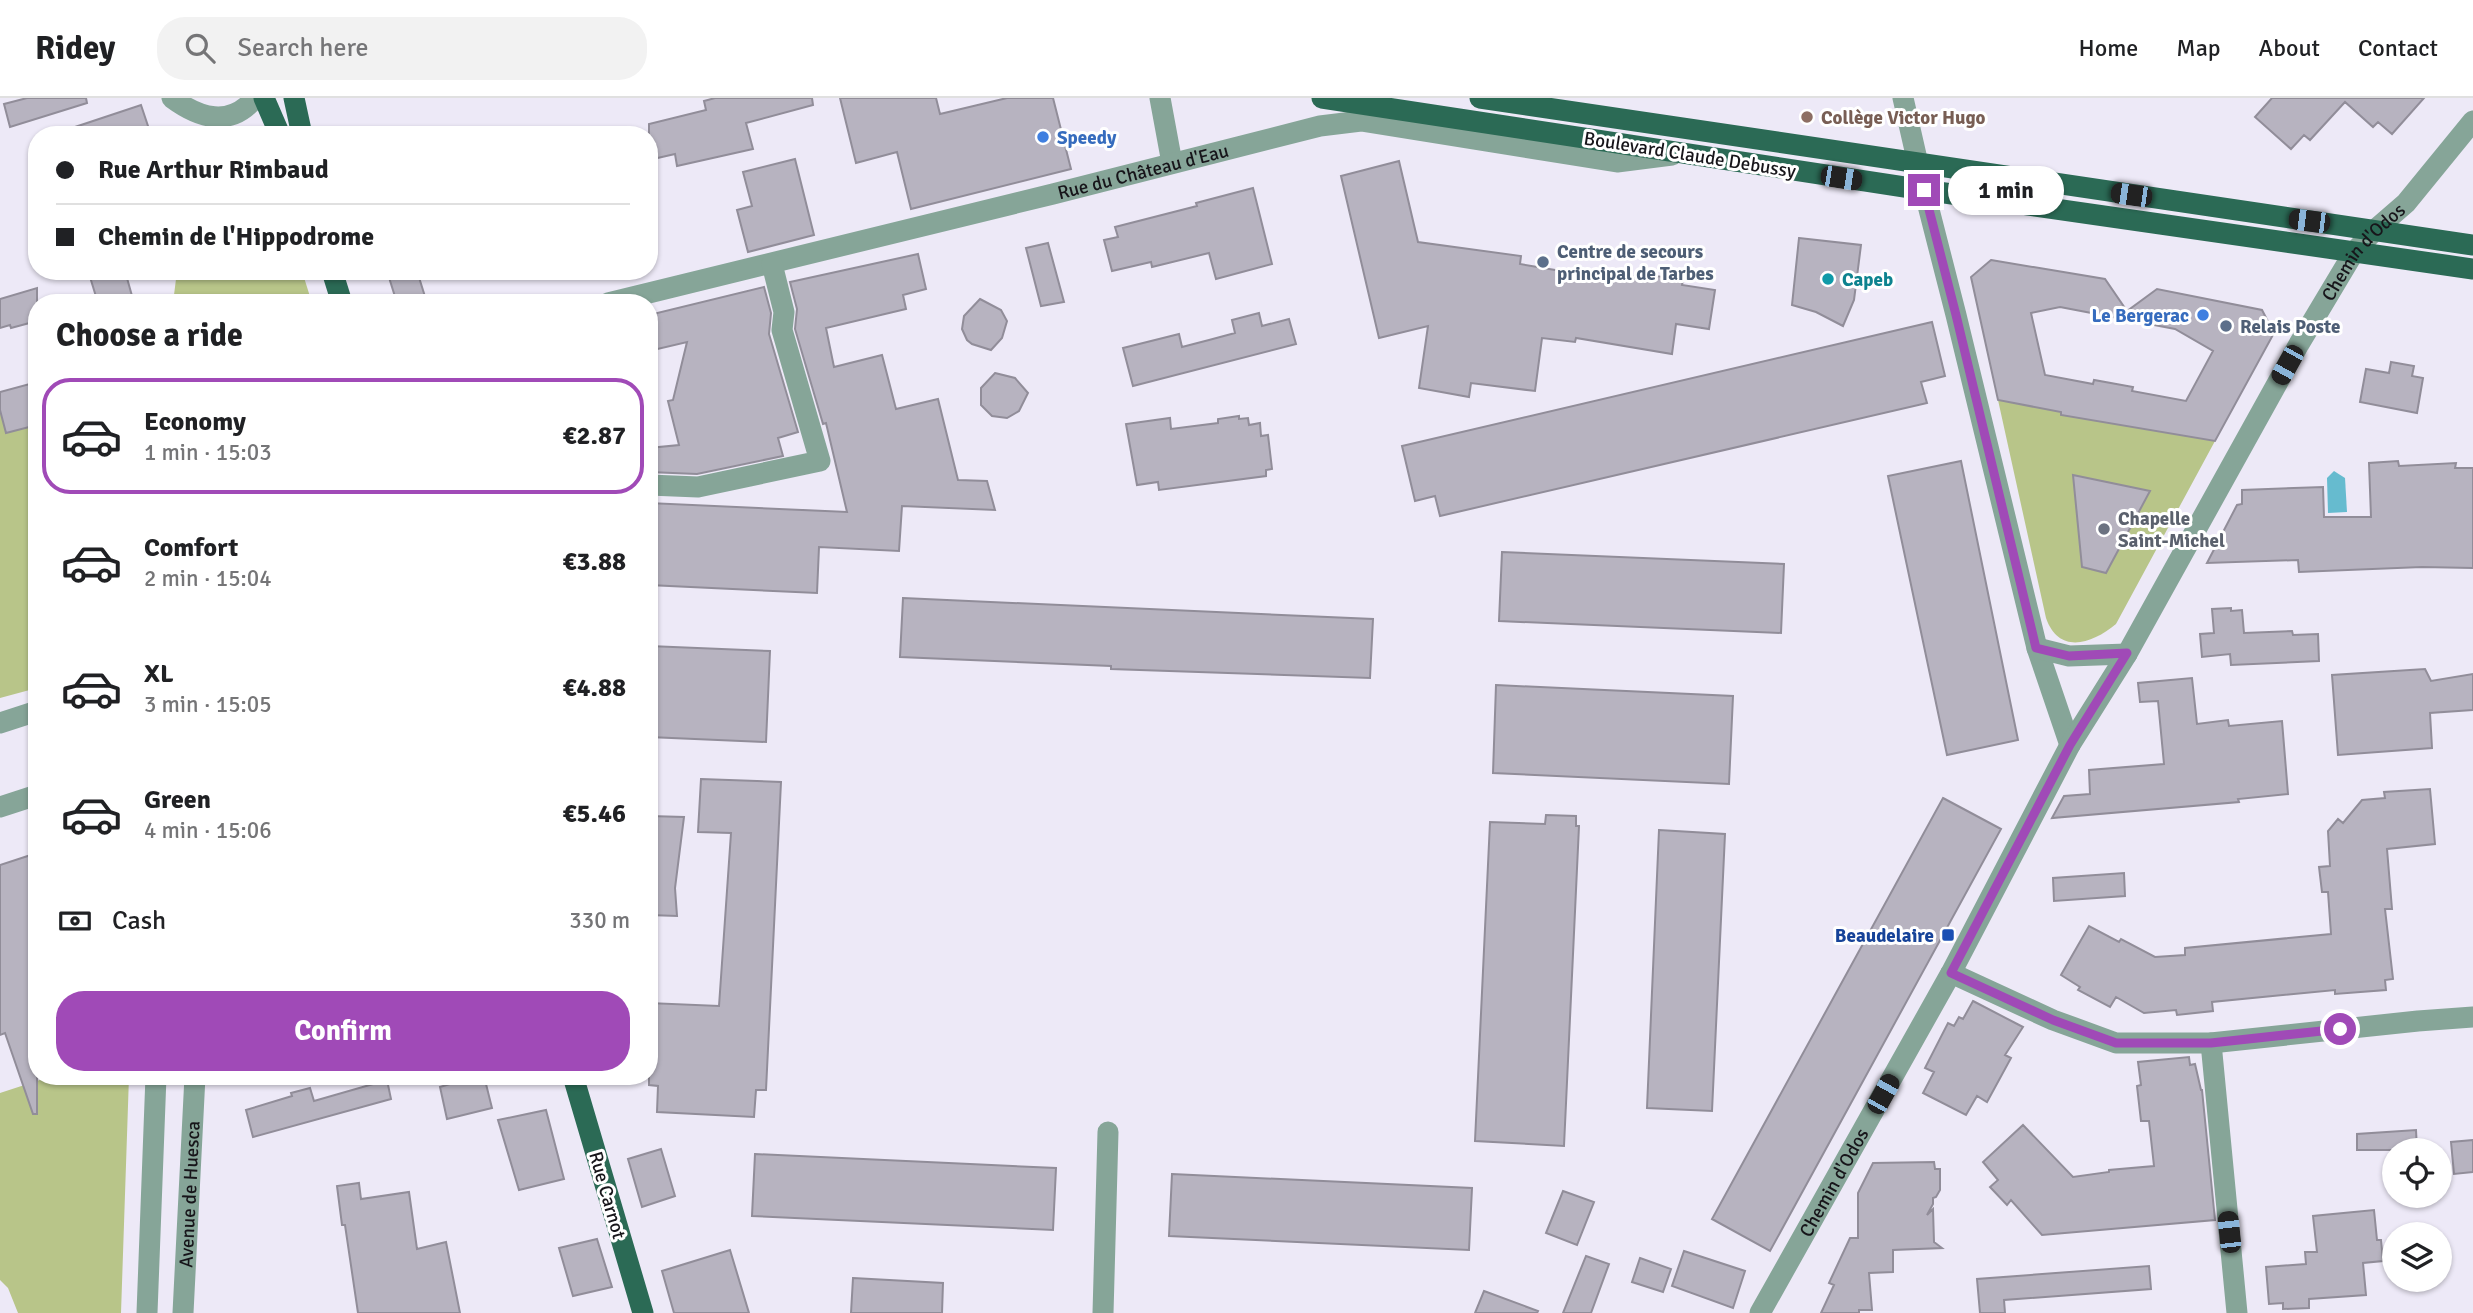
<!DOCTYPE html>
<meta charset="utf-8">
<style>
body{margin:0;font-family:Signika,sans-serif;background:#f2f2f2;color:#202124;height:100vh;display:flex;flex-direction:column;font-size:26px;white-space:nowrap}
*{box-sizing:border-box;margin:0}
p{font-size:23px;color:#757577}
.icon{flex:none;width:38px;height:38px;fill:none;stroke:currentColor;stroke-width:2;stroke-linecap:round;stroke-linejoin:round}
.map{position:relative;flex:1;overflow:hidden}
.details{position:absolute;left:28px;top:196px;width:630px;height:791px;display:flex;flex-direction:column;background:#fff;border-radius:28px;box-shadow:0 2px 5px #0004}
.details>*{flex:none}
.top-card{position:absolute;left:28px;top:28px;width:630px;height:154px;border-radius:28px;box-shadow:0 2px 5px #0004;display:grid;align-content:center;height:154px;padding:0 28px;background:#fff}
.tools{position:absolute;left:2382px;top:1040px;display:grid;gap:14px}
.tools a{display:grid;place-items:center;width:70px;height:70px;border-radius:50%;background:#fff;box-shadow:0 2px 5px #0004;font-size:35px}
.end{position:absolute;width:32px;height:32px;margin:-16px;border:9px solid #a04ab7;background:#fff;box-shadow:0 0 0 4px #fff}
.from{border-radius:50%}
.bubble{position:absolute;height:49px;border-radius:24px;background:#fff;box-shadow:0 2px 5px #0004;font-size:23px;font-weight:700;line-height:49px;text-align:center}
.car{position:absolute;width:21px;height:42px;margin:-21px -10px;border-radius:9px;box-shadow:0 0 5px 2px #0007;background:linear-gradient(#222 24%,#8ab4d8 0 40%,#222 0 76%,#8ab4d8 0 86%,#222 0)}
.top-card b{display:flex;align-items:center;gap:24px;height:66px;font-size:26px}
.top-card b+b{border-top:2px solid #e0e0e0}
.top-card i{width:18px;height:18px;background:#202124}
ul{padding:0;list-style:none}
li{display:flex;align-items:center;gap:21px;height:116px;margin:0 14px 10px;padding:0 14px;border:4px solid transparent;border-radius:28px}
li div{flex:1}
li b{display:block;font-size:26px}
li em{font-style:normal;font-weight:700}
li.current{border-color:#a04ab7}
li>.icon{width:63px;height:63px;stroke-width:1.5}
h2{padding:0 28px;font-size:32px;line-height:84px}
.pay{display:flex;align-items:center;gap:18px;height:77px;padding:0 28px;font-size:26px}
.pay p{margin-inline-start:auto}
.cta{display:flex;gap:14px;margin-top:auto;padding:14px 28px}
.cta a{flex:1;height:80px;border-radius:28px;background:#a04ab7;color:#fff;font-size:28px;font-weight:700;line-height:80px;text-align:center}
header{display:flex;align-items:center;gap:42px;box-sizing:border-box;height:98px;padding:0 35px;background:#fff;border-bottom:2px solid #e0e0e0}
header strong{font-size:33px}
nav{display:flex;gap:38px;margin-inline-start:auto;font-size:24px}
.search{width:490px;height:63px;background:#f2f2f2;display:flex;align-items:center;gap:18px;box-sizing:border-box;padding:0 24px;border-radius:28px;color:#757577;font-size:26px}
.map>svg:first-child{display:block}
</style>
<header>
<strong>Ridey</strong>
<div class="search"><svg class="icon" aria-label="search" viewBox="0 0 24 24"><circle cx="10" cy="10" r="6"/><path d="M15 15l6 6"/></svg>Search here</div>
<nav><a>Home</a><a>Map</a><a>About</a><a>Contact</a></nav>
</header>
<div class="map">
<svg width="2473" height="1215" viewBox="0 0 2473 1215">
<rect width="100%" height="100%" fill="#ede9f7"/>
<!-- green -->
<path fill="#b8c589" d="M 177,173 L 302,173 L 312,205 L 173,205 Z
M 1998,302 L 2061,314 L 2061,317 L 2215,343 L 2116,526 C 2092,546 2059,557 2046,520 Z
M 0,312 L 6,335 L 37,327 L 37,590 L 0,600 Z
M 52,978 L 129,978 L 121,1215 L 18,1215 L 8,1190 L 0,1182 L 0,995 Z"/>
<!-- water -->
<path fill="#66bbcf" d="M 2334,373 L 2345,380 L 2347,414 L 2328,415 L 2327,380 Z"/>
<!-- building -->
<path fill="#b7b3c0" stroke="#918d99" stroke-width="2" fill-rule="evenodd" d="M 27,0 L 86,0 L 87,5 L 10,29 L 4,6 Z
M 715,0 L 812,0 L 813,7 L 746,25 L 753,51 L 677,68 L 675,56 L 649,62 L 649,26 L 706,12 L 704,3 Z
M 840,0 L 936,0 L 940,16 L 1007,0 L 1053,0 L 1071,71 L 911,111 L 897,54 L 856,65 Z
M 2272,0 L 2424,0 L 2392,36 L 2378,24 L 2373,29 L 2345,4 L 2310,42 L 2304,37 L 2291,51 L 2255,19 Z
M 141,7 L 151,37 L 64,37 L 63,33 Z
M 795,61 L 814,137 L 748,154 L 737,112 L 752,108 L 743,74 Z
M 1399,63 L 1418,144 L 1521,158 L 1520,166 L 1585,177 L 1586,172 L 1649,181 L 1650,177 L 1683,182 L 1682,187 L 1715,192 L 1709,231 L 1676,226 L 1672,256 L 1576,240 L 1575,244 L 1542,240 L 1535,293 L 1471,285 L 1469,299 L 1419,290 L 1428,228 L 1379,240 L 1341,78 Z
M 1253,90 L 1272,166 L 1216,181 L 1209,155 L 1152,169 L 1151,164 L 1112,173 L 1104,142 L 1118,139 L 1115,129 L 1197,108 L 1196,105 Z
M 1799,140 L 1861,147 L 1854,202 L 1843,228 L 1816,214 L 1792,207 Z
M 1048,145 L 1064,204 L 1041,208 L 1026,150 Z
M 918,156 L 926,191 L 903,197 L 906,211 L 826,230 L 834,269 L 882,257 L 896,311 L 938,301 L 958,382 L 987,383 L 995,412 L 902,408 L 899,453 L 819,449 L 817,495 L 649,487 L 649,405 L 847,414 L 826,325 L 823,326 L 795,231 L 797,211 L 790,184 Z
M 1991,162 L 2105,181 L 2127,213 L 2157,191 L 2262,212 L 2274,235 L 2215,343 L 2061,317 L 2061,314 L 1998,302 L 1971,179 ZM 2060,209 L 2175,231 L 2213,253 L 2186,303 L 2132,293 L 2133,289 L 2094,282 L 2093,286 L 2045,277 L 2031,215 Z
M 110,173 L 125,173 L 134,205 L 98,205 L 90,179 Z
M 387,173 L 417,173 L 427,205 L 397,205 Z
M 764,189 L 771,215 L 769,236 L 798,334 L 778,340 L 783,358 L 697,376 L 649,374 L 649,350 L 679,347 L 668,303 L 673,302 L 687,244 L 649,253 L 649,217 Z
M 37,190 L 37,223 L 11,230 L 10,227 L 0,230 L 0,201 Z
M 980,201 L 1001,212 L 1007,223 L 1002,240 L 991,252 L 972,246 L 967,242 L 962,231 L 964,218 Z
M 1259,215 L 1262,228 L 1289,221 L 1296,246 L 1133,288 L 1123,250 L 1179,236 L 1182,249 L 1209,242 L 1235,235 L 1232,222 Z
M 1932,224 L 1945,278 L 1921,284 L 1927,305 L 1440,418 L 1435,398 L 1415,403 L 1402,348 Z
M 2391,264 L 2414,268 L 2412,278 L 2423,280 L 2417,315 L 2360,304 L 2366,271 L 2389,275 Z
M 995,275 L 1015,280 L 1028,295 L 1019,313 L 1007,320 L 992,318 L 981,307 L 981,290 Z
M 37,284 L 37,327 L 6,335 L 0,312 L 0,294 Z
M 1239,318 L 1239,321 L 1248,320 L 1249,327 L 1260,325 L 1261,338 L 1268,337 L 1272,371 L 1266,372 L 1266,378 L 1159,392 L 1158,384 L 1137,387 L 1126,326 L 1170,320 L 1171,331 L 1218,325 L 1218,321 Z
M 1961,363 L 2018,642 L 1947,657 L 1888,378 Z
M 2398,363 L 2399,368 L 2456,365 L 2455,370 L 2473,370 L 2473,470 L 2422,469 L 2299,474 L 2298,462 L 2207,465 L 2237,407 L 2242,406 L 2242,392 L 2323,389 L 2324,419 L 2371,419 L 2369,365 Z
M 2073,377 L 2150,393 L 2106,475 L 2082,469 Z
M 1502,454 L 1784,466 L 1781,535 L 1499,523 Z
M 903,500 L 1373,521 L 1370,580 L 1111,571 L 1111,568 L 900,559 Z
M 2231,510 L 2231,513 L 2242,512 L 2244,535 L 2292,533 L 2293,537 L 2318,536 L 2319,563 L 2231,567 L 2230,556 L 2202,559 L 2200,536 L 2214,535 L 2212,511 Z
M 649,548 L 770,553 L 766,644 L 649,639 Z
M 2425,571 L 2431,583 L 2473,576 L 2473,612 L 2430,615 L 2432,650 L 2338,657 L 2332,577 Z
M 2192,580 L 2197,626 L 2228,622 L 2229,628 L 2282,623 L 2288,696 L 2238,701 L 2239,704 L 2052,720 L 2064,698 L 2090,696 L 2089,672 L 2164,666 L 2158,603 L 2140,604 L 2138,585 Z
M 1496,587 L 1733,598 L 1729,686 L 1493,675 Z
M 701,681 L 781,684 L 766,992 L 756,992 L 754,1019 L 657,1014 L 658,988 L 649,987 L 649,905 L 719,908 L 731,735 L 698,734 Z
M 2430,691 L 2435,746 L 2387,751 L 2392,811 L 2385,811 L 2393,881 L 2385,882 L 2386,892 L 2335,896 L 2335,892 L 2212,904 L 2213,913 L 2177,917 L 2176,912 L 2144,915 L 2116,899 L 2110,909 L 2078,892 L 2080,889 L 2061,877 L 2089,828 L 2119,844 L 2121,841 L 2155,859 L 2185,857 L 2185,850 L 2331,836 L 2328,794 L 2322,794 L 2319,769 L 2330,768 L 2328,733 L 2338,721 L 2343,725 L 2362,702 L 2385,700 L 2384,694 Z
M 1943,700 L 2001,731 L 1770,1153 L 1712,1121 Z
M 1546,717 L 1576,718 L 1576,728 L 1579,728 L 1564,1048 L 1475,1043 L 1490,724 L 1545,726 Z
M 649,718 L 684,719 L 675,790 L 677,818 L 649,817 Z
M 1659,732 L 1725,736 L 1712,1013 L 1647,1010 Z
M 37,755 L 37,1016 L 33,1016 L 5,935 L 0,937 L 0,767 Z
M 2124,775 L 2125,798 L 2054,803 L 2053,780 Z
M 1973,903 L 2023,929 L 2005,957 L 2011,960 L 1987,1004 L 1977,998 L 1966,1017 L 1923,995 L 1934,974 L 1925,970 L 1948,925 L 1954,928 L 1959,919 L 1963,921 Z
M 2189,959 L 2190,967 L 2195,966 L 2201,992 L 2202,992 L 2215,1122 L 2042,1137 L 2011,1102 L 2007,1107 L 1990,1089 L 1998,1082 L 1983,1064 L 2023,1027 L 2073,1079 L 2109,1074 L 2109,1072 L 2154,1068 L 2149,1023 L 2141,1023 L 2137,988 L 2141,987 L 2138,964 Z
M 451,978 L 484,978 L 492,1010 L 447,1021 L 440,989 L 453,985 Z
M 387,982 L 391,1001 L 253,1039 L 246,1012 L 292,998 L 291,995 L 310,990 L 314,1003 Z
M 546,1012 L 564,1081 L 519,1092 L 498,1022 Z
M 2416,1032 L 2417,1052 L 2357,1052 L 2357,1036 Z
M 2473,1042 L 2473,1074 L 2454,1076 L 2451,1044 Z
M 661,1051 L 675,1098 L 642,1109 L 628,1061 Z
M 755,1056 L 1056,1070 L 1053,1132 L 752,1118 Z
M 1934,1064 L 1935,1071 L 1940,1071 L 1940,1092 L 1936,1099 L 1933,1100 L 1933,1106 L 1927,1117 L 1933,1111 L 1934,1144 L 1942,1150 L 1893,1152 L 1893,1174 L 1869,1175 L 1872,1212 L 1859,1212 L 1859,1215 L 1821,1215 L 1834,1187 L 1829,1185 L 1850,1140 L 1858,1140 L 1858,1095 L 1873,1065 Z
M 1172,1076 L 1472,1090 L 1469,1152 L 1169,1138 Z
M 359,1085 L 361,1101 L 409,1094 L 417,1151 L 446,1144 L 460,1215 L 358,1215 L 345,1127 L 342,1127 L 337,1088 Z
M 1563,1093 L 1594,1104 L 1577,1147 L 1546,1135 Z
M 2374,1112 L 2377,1142 L 2381,1142 L 2383,1163 L 2363,1165 L 2366,1197 L 2309,1201 L 2309,1210 L 2283,1211 L 2283,1205 L 2269,1206 L 2266,1169 L 2306,1166 L 2305,1154 L 2317,1154 L 2313,1118 Z
M 597,1141 L 612,1189 L 573,1198 L 559,1150 Z
M 730,1152 L 749,1215 L 674,1215 L 662,1173 Z
M 1684,1153 L 1745,1173 L 1733,1210 L 1672,1188 Z
M 1586,1158 L 1609,1166 L 1591,1215 L 1563,1215 Z
M 1640,1160 L 1671,1171 L 1663,1194 L 1632,1184 Z
M 2149,1168 L 2151,1191 L 2004,1202 L 2005,1215 L 1980,1215 L 1977,1181 Z
M 853,1180 L 943,1185 L 942,1215 L 851,1215 Z
M 1484,1193 L 1538,1213 L 1537,1215 L 1475,1215 Z"/>
<g fill="none" stroke-linecap="round" stroke-linejoin="round">
<!-- minor -->
<g stroke="#86a598" stroke-width="21">
<path d="M 172,0 C 199,20 230,30 255,0"/>
<path d="M 1160,0 L 1172,65"/>
<path d="M 1903,0 L 1924,92 L 1956,217 L 2037,550 L 2070,647"/>
<path id="s1" d="M 608,205 L 1053,96 L 1320,28 L 1361,23 L 1617,64 L 1672,57"/>
<path d="M 649,387 L 698,389 L 820,363 L 782,232 L 784,214 L 772,166"/>
<path d="M 2037,550 L 2069,558 L 2127,556"/>
<path d="M 0,625 L 37,613"/>
<path d="M 0,709 L 37,697"/>
<path d="M 1951,875 L 2053,922 L 2116,945 L 2211,945 L 2418,923 L 2473,919"/>
<path d="M 2211,945 L 2237,1215"/>
<path d="M 147,1215 L 156,978"/>
<path id="s2" d="M 183,1215 L 195,978"/>
<path d="M 1103,1215 L 1108,1034"/>
<path id="s3" d="M 1760,1215 L 1951,875 L 2070,647 L 2127,556 L 2299,246 L 2354,154 L 2376,131 L 2406,105 L 2473,23"/>
</g>
<!-- major -->
<path stroke="#2b6a55" stroke-width="21" d="M 264,0 L 280,37
M 294,0 L 302,37
M 1322,0 L 1924,92 L 2473,171
M 1480,0 L 2473,147
M 332,173 L 342,205
M 573,978 L 643,1215"/>
</g>
<g fill="none" stroke-linecap="round" stroke-linejoin="round">
<!-- route -->
<path stroke="#a04ab7" stroke-width="9" d="M 1924,92 L 1956,217 L 2036,550 L 2069,558 L 2127,555 L 2070,647 L 1951,875 L 2053,922 L 2116,945 L 2211,945 L 2340,931"/>
</g>
<!-- markers -->
<circle fill="#8d6e63" stroke="#fff" stroke-width="2.5" cx="1807" cy="19" r="7"/>
<g fill="#3f7fe0" stroke="#fff" stroke-width="2.5">
<circle cx="1043" cy="39" r="7"/>
<circle cx="2203" cy="217" r="7"/>
</g>
<g fill="#5c6f8a" stroke="#fff" stroke-width="2.5">
<circle cx="1543" cy="164" r="7"/>
<circle cx="2226" cy="228" r="7"/>
</g>
<circle fill="#0f9aa8" stroke="#fff" stroke-width="2.5" cx="1828" cy="181" r="7"/>
<circle fill="#6b7280" stroke="#fff" stroke-width="2.5" cx="2104" cy="431" r="7"/>
<rect fill="#1a4fb4" stroke="#fff" stroke-width="2.5" x="1941" y="830" width="14" height="14" rx="3.5"/>
<g text-anchor="middle" stroke-width="6" stroke-linejoin="round" paint-order="stroke">
<!-- education labels -->
<g font-size="19" font-weight="bold" fill="#785e54" stroke="#fff" text-anchor="start">
<text x="1821" y="26">Collège Victor Hugo</text>
</g>
<!-- shop labels -->
<g font-size="19" font-weight="bold" fill="#366cbe" stroke="#fff" text-anchor="start">
<text x="1057" y="46">Speedy</text>
<text x="2189" y="224" text-anchor="end">Le Bergerac</text>
</g>
<!-- street labels -->
<g font-size="19" fill="#17151a" stroke="#fff">
<text transform="translate(1690 56) rotate(9)" y="7">Boulevard Claude Debussy</text>
<text dy="7" stroke="none"><textPath href="#s1" startOffset="551">Rue du Château d'Eau</textPath></text>
<text dy="7" stroke="none"><textPath href="#s3" startOffset="1222">Chemin d'Odos</textPath></text>
<text dy="7" stroke="none"><textPath href="#s3" startOffset="150">Chemin d'Odos</textPath></text>
<text dy="7" stroke="none"><textPath href="#s2" startOffset="119">Avenue de Huesca</textPath></text>
<text transform="translate(608 1097) rotate(74)" y="7">Rue Carnot</text>
</g>
<!-- service labels -->
<g font-size="19" font-weight="bold" fill="#4e5e75" stroke="#fff" text-anchor="start">
<text x="1557" y="160">Centre de secours<tspan x="1557" dy="22">principal de Tarbes</tspan></text>
<text x="2240" y="235">Relais Poste</text>
</g>
<!-- culture labels -->
<g font-size="19" font-weight="bold" fill="#0d838f" stroke="#fff" text-anchor="start">
<text x="1842" y="188">Capeb</text>
</g>
<!-- worship labels -->
<g font-size="19" font-weight="bold" fill="#5b616d" stroke="#fff" text-anchor="start">
<text x="2118" y="427">Chapelle<tspan x="2118" dy="22">Saint-Michel</tspan></text>
</g>
<!-- transit labels -->
<g font-size="19" font-weight="bold" fill="#164399" stroke="#fff" text-anchor="end">
<text x="1934" y="844">Beaudelaire</text>
</g>
</g>
</svg>
<div class="tools">
<a><svg class="icon" aria-label="locate" viewBox="0 0 24 24"><circle cx="12" cy="12" r="6"/><path d="M12 2v4M12 18v4M2 12h4M18 12h4"/></svg></a>
<a><svg class="icon" aria-label="layers" viewBox="0 0 24 24"><path d="M12 4l9 5-9 5-9-5zM3 14l9 5 9-5"/></svg></a>
</div>
<i class="end from" style="left:2340px;top:931px"></i>
<i class="end" style="left:1924px;top:92px"></i>
<div class="bubble" style="left:1948px;top:68px;width:116px">1 min</div>
<i class="car" style="left:1841px;top:80px;rotate:99deg"></i>
<i class="car" style="left:2131px;top:97px;rotate:278deg"></i>
<i class="car" style="left:2309px;top:123px;rotate:277deg"></i>
<i class="car" style="left:2287px;top:267px;rotate:209deg"></i>
<i class="car" style="left:1883px;top:996px;rotate:29deg"></i>
<i class="car" style="left:2229px;top:1134px;rotate:354deg"></i>
<div class="top-card">
<b><i class="from"></i>Rue Arthur Rimbaud</b>
<b><i></i>Chemin de l'Hippodrome</b>
</div>
<section class="details">
<h2>Choose a ride</h2>
<ul>
<li class="current"><svg class="icon" aria-label="car" viewBox="0 0 24 24"><path d="M5 17H2v-5l4-1 3-4h7l3 4 3 1v5h-3M9 17h6M6 11h13"/><circle cx="7" cy="17" r="2"/><circle cx="17" cy="17" r="2"/></svg><div><b>Economy</b><p>1 min · 15:03</p></div><em>€2.87</em></li>
<li><svg class="icon" aria-label="car" viewBox="0 0 24 24"><path d="M5 17H2v-5l4-1 3-4h7l3 4 3 1v5h-3M9 17h6M6 11h13"/><circle cx="7" cy="17" r="2"/><circle cx="17" cy="17" r="2"/></svg><div><b>Comfort</b><p>2 min · 15:04</p></div><em>€3.88</em></li>
<li><svg class="icon" aria-label="car" viewBox="0 0 24 24"><path d="M5 17H2v-5l4-1 3-4h7l3 4 3 1v5h-3M9 17h6M6 11h13"/><circle cx="7" cy="17" r="2"/><circle cx="17" cy="17" r="2"/></svg><div><b>XL</b><p>3 min · 15:05</p></div><em>€4.88</em></li>
<li><svg class="icon" aria-label="car" viewBox="0 0 24 24"><path d="M5 17H2v-5l4-1 3-4h7l3 4 3 1v5h-3M9 17h6M6 11h13"/><circle cx="7" cy="17" r="2"/><circle cx="17" cy="17" r="2"/></svg><div><b>Green</b><p>4 min · 15:06</p></div><em>€5.46</em></li>
</ul>
<div class="pay"><svg class="icon" aria-label="cash" viewBox="0 0 24 24"><path d="M3 7h18v10H3z"/><circle cx="12" cy="12" r="2"/></svg>Cash<p>330 m</p></div>
<div class="cta"><a>Confirm</a></div>
</section>
</div>
